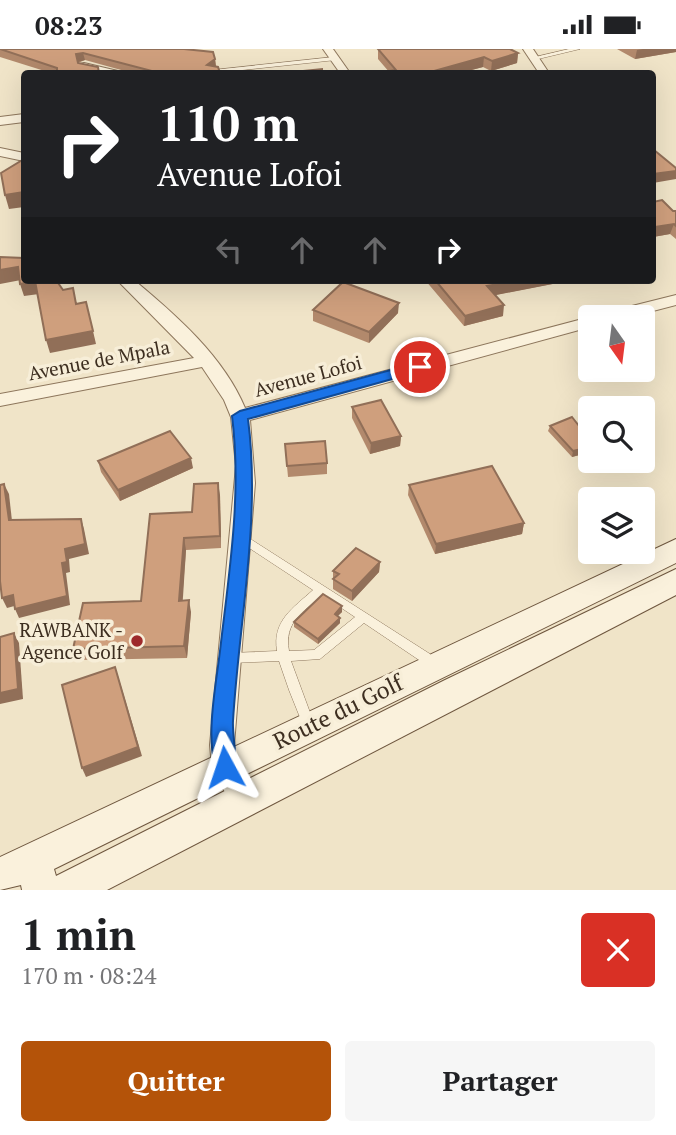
<!DOCTYPE html>
<html lang="fr">
<meta charset="utf-8">
<style>
:root{--surface:#fff;--page:#f6f6f6;--text:#202124;--muted:#757577;--accent:#b45309}
body{margin:0;font-family:"PT Serif",serif;background:var(--page);color:var(--text);height:100vh;display:flex;flex-direction:column;font-size:26px;white-space:nowrap}
*{box-sizing:border-box;margin:0}
p{font-size:23px;color:var(--muted)}
.icon{flex:none;width:38px;height:38px;fill:none;stroke:currentColor;stroke-width:2;stroke-linecap:round;stroke-linejoin:round}
.map{position:relative;height:841px;overflow:hidden}
.details{display:flex;flex-direction:column;background:var(--surface);flex:1}
.details>*{flex:none}
.top-card{position:absolute;left:21px;top:21px;width:635px;height:214px;border-radius:7px;box-shadow:0 7px 28px #0002;background:#202124;color:#fff;overflow:hidden}
.needle{width:46px;rotate:166deg}
.tools{position:absolute;left:578px;top:256px;display:grid;gap:14px}
.tools a{display:grid;place-items:center;width:77px;height:77px;border-radius:7px;background:var(--surface);box-shadow:0 7px 28px #0002;font-size:35px}
.pin{position:absolute;display:grid;place-items:center;width:60px;height:60px;color:#fff;margin:-30px;border:4px solid #fff;border-radius:50%;box-shadow:0 2px 7px #0007}
.me{position:absolute;width:77px;margin:-38px;rotate:355deg;stroke-linejoin:round;filter:drop-shadow(0 0 5px #0008)}
.turn{display:flex;align-items:center;gap:24px;height:147px;padding:0 21px;font-size:32px}
.turn .icon{width:91px;height:91px;stroke-width:2.5}
.turn b{display:block;font-size:49px;line-height:60px}
.lanes{display:flex;align-items:center;height:66px;padding:0 21px;background:#0003;justify-content:center;gap:35px;direction:ltr}
.lanes .off{opacity:.35}
.round{display:grid;place-items:center;flex:none;width:74px;height:74px;border-radius:7px;background:var(--page)}
.overview{display:flex;align-items:center;justify-content:space-between;height:119px;padding:0 21px}
h1{font-size:42px;font-weight:800;line-height:52px}
.action{display:flex;gap:14px;margin-top:auto;padding:14px 21px}
.action a{flex:1;height:80px;border-radius:7px;background:var(--accent);color:#fff;font-size:28px;font-weight:800;line-height:80px;text-align:center}
.action a+a{background:var(--page);color:var(--text)}
.status{display:flex;justify-content:space-between;align-items:center;height:49px;padding:0 35px;background:var(--surface);direction:ltr}
.status svg{height:19px;fill:currentColor}
.map>svg:first-child{display:block}
.lines{fill:none;stroke-linecap:round;stroke-linejoin:round}
.lane-casing{stroke:#8d765c;stroke-width:1}
.street-casing{stroke:#8d765c;stroke-width:2}
.secondary-casing{stroke:#6f573f;stroke-width:2}
.lane{fill:#faf1dc;fill-rule:evenodd}
.street{fill:#faf1dc;fill-rule:evenodd}
.secondary{fill:#faf1dc;fill-rule:evenodd}
.wall{fill:#b2896c}
.shaded-wall{fill:#916f58}
.building{fill:#cf9f7d;stroke:#916f58;stroke-width:2}
.route{fill:#1a73e8;stroke:#114b97;stroke-width:2}
.poi-dot{fill:#9e2a2b;stroke:#f7eed8;stroke-width:2.5}
.labels{text-anchor:middle;stroke-width:7;stroke-linejoin:round;paint-order:stroke}
.street-label{font-size:19px;fill:#3d2e20;stroke:#f7eed8}
.poi-label{font-size:19px;fill:#3d2e20;stroke:#f7eed8;text-anchor:end}
.near-street-label{font-size:23px;fill:#3d2e20;stroke:#f7eed8}
</style>
<div class="status"><b>08:23</b><svg viewBox="0 0 49 12"><path d="M0 12V9h3v3zM5 12V6h3v6zM10 12V3h3v9zM15 12V0h3v12zM26 1h20v11H26zM47 4h2v5h-2z"/></svg></div>
<div class="map">
<svg width="676" height="841" viewBox="0 0 676 841">
<rect width="100%" height="100%" fill="#f0e4c8"/>
<g class="lines">
<defs>
<g id="lane">
<polygon points="569,0 580,0 534,11 531,9"/>
<polygon points="334,8 337,10 336,11 215,24 210,23 213,21"/>
<path d="M241 484 430 605 437 617 435 621 431 622 427 621 422 613 364 574 320 610 291 612 315 677 313 681 309 683 305 681 289 641 279 612 231 614 227 613 225 609 227 605 231 604 277 602C272 572 293 559 313 541L237 491 236 488 237 485ZM322 546 355 568 314 601 289 602C284 573 302 564 322 546Z"/>
</g>
<g id="street">
<polygon points="323,0 333,0 350,24 340,24"/>
<polygon points="523,0 533,0 549,24 539,24"/>
<polygon points="84,14 118,22 120,24 102,24 80,19 80,15"/>
<polygon points="24,65 24,73 0,76 0,68"/>
<polygon points="0,99 24,104 24,112 0,107"/>
<path d="M117 231H134C176 266 224 308 245 359L590 268V278L250 371 255 434 234 696 237 716 255 750 251 759 242 763 233 759 212 718 210 696 236 417 231 368 224 351 202 318 0 357V345L194 309Z"/>
<polygon points="676,246 676,256 630,268 602,268 604,264"/>
</g>
<polygon id="secondary" points="676,490 676,514 54,820 56,827 445,631 676,520 676,546 107,841 22,841 21,836 0,841 0,808"/>
</defs>
<use href="#lane" class="lane-casing"/>
<use href="#street" class="street-casing"/>
<use href="#secondary" class="secondary-casing"/>
<use href="#lane" class="lane"/>
<use href="#street" class="street"/>
<use href="#secondary" class="secondary"/>
</g>
<g class="wall">
<polygon points="0,0 215,10 216,18 220,24 132,24 85,11 78,14 99,24 51,24 0,8"/>
<polygon points="378,0 518,4 517,14 491,22 483,18 460,24 390,24 378,10"/>
<polygon points="617,0 676,0 676,3 635,10"/>
<polygon points="653,153 673,162 676,162 676,190 670,185 653,188"/>
<polygon points="425,231 573,231 495,246 503,267 464,277"/>
<polygon points="313,261 398,264 369,294 313,272"/>
<polygon points="352,358 401,387 400,397 370,405 352,369"/>
<polygon points="550,377 590,391 590,403 572,408 548,382"/>
<polygon points="285,395 327,414 327,425 288,428"/>
<polygon points="98,412 193,419 120,452 101,423"/>
<polygon points="409,436 524,474 522,485 435,505 408,446"/>
<polygon points="220,446 221,499 186,501 182,552 191,563 187,609 77,611 73,600 141,552 192,463"/>
<polygon points="380,513 379,523 352,552 333,540 333,522"/>
<polygon points="342,557 342,563 337,567 340,569 340,574 318,595 294,578 294,573"/>
</g>
<g class="shaded-wall">
<polygon points="643,0 676,0 676,3 635,10 637,1"/>
<polygon points="83,4 85,11 78,13 76,5"/>
<polygon points="518,4 517,14 491,22 492,12"/>
<polygon points="484,8 483,18 460,24 434,24 434,22"/>
<polygon points="215,10 216,18 207,16"/>
<polygon points="676,122 676,130 653,134 653,125"/>
<polygon points="24,143 24,158 9,160 5,146"/>
<polygon points="674,175 670,185 653,188 655,178"/>
<polygon points="18,218 21,231 0,235 0,221"/>
<polygon points="521,231 573,231 486,248 487,237"/>
<polygon points="35,232 39,245 24,247 20,235"/>
<polygon points="399,254 398,264 369,294 369,283"/>
<polygon points="504,256 503,267 464,277 465,267"/>
<polygon points="93,282 96,295 50,304 46,291"/>
<polygon points="401,387 400,397 370,405 371,394"/>
<polygon points="590,398 590,403 572,408 573,402"/>
<polygon points="191,409 193,419 120,452 118,441"/>
<polygon points="218,434 220,446 221,499 220,487"/>
<polygon points="4,435 9,445 13,481 9,471"/>
<polygon points="81,470 84,480 89,505 69,510 70,523 66,524 70,556 19,569 15,560 62,514 65,500"/>
<polygon points="524,474 522,485 435,505 436,495"/>
<polygon points="184,489 186,501 182,563 179,552"/>
<polygon points="380,513 379,523 352,552 352,542"/>
<polygon points="13,546 18,556 7,559 2,549"/>
<polygon points="189,551 191,563 187,609 184,597"/>
<polygon points="342,557 342,563 335,570 335,565"/>
<polygon points="340,569 340,574 318,595 318,590"/>
<polygon points="14,584 19,594 23,650 0,655 0,644"/>
<polygon points="118,627 142,707 86,728 82,719"/>
</g>
<g class="building">
<polygon points="0,0 184,0 213,3 215,10 207,16 218,18 220,24 152,24 152,22 83,4 76,5 78,14 98,18 99,24 57,24 57,19"/>
<polygon points="378,0 510,0 518,4 492,12 484,8 434,22 436,24 392,24 390,22 396,21"/>
<polygon points="322,20 322,24 283,24"/>
<polygon points="653,101 654,101 676,119 676,122 653,125"/>
<polygon points="24,110 24,143 5,146 1,124"/>
<polygon points="662,151 673,162 676,162 676,177 674,175 655,178 653,176 653,153"/>
<polygon points="0,208 24,209 24,231 56,231 63,241 73,239 76,255 86,253 93,282 46,291 35,232 20,235 18,218 0,221"/>
<polygon points="435,231 521,231 487,237 504,256 465,267"/>
<polygon points="343,233 399,254 369,283 313,261"/>
<polygon points="381,351 401,387 371,394 352,358"/>
<polygon points="572,368 590,391 590,398 573,402 550,377"/>
<polygon points="170,382 191,409 118,441 98,412"/>
<polygon points="325,392 327,414 287,417 285,395"/>
<polygon points="492,417 524,474 436,495 409,436"/>
<polygon points="218,434 220,487 184,489 179,552 189,551 184,597 73,600 83,554 141,552 150,465 192,463 194,435"/>
<polygon points="4,435 9,471 81,470 85,495 65,500 67,513 62,514 67,547 15,560 13,546 2,549 0,532 0,436"/>
<polygon points="356,499 380,513 352,542 333,530 339,525 333,522"/>
<polygon points="323,545 342,557 335,565 340,569 318,590 294,573"/>
<polygon points="14,584 18,640 0,644 0,588"/>
<polygon points="115,618 138,698 82,719 62,636"/>
</g>
<path class="route" d="M420 313 425 315V321L248 370C261 470 239 572 233 672 232 689 239 709 232 725L225 728 218 725C204 693 216 636 220 602 229 524 242 446 232 367L240 362Z"/>
<circle class="poi-dot" cx="137" cy="592" r="7"/>
<g class="labels">
<g class="street-label">
<text transform="translate(99 311) rotate(-11)" y="7">Avenue de Mpala</text>
<text transform="translate(308 327) rotate(-15)" y="7">Avenue Lofoi</text>
</g>
<g class="poi-label">
<text x="123" y="588">RAWBANK -<tspan x="123" dy="22">Agence Golf</tspan></text>
</g>
<g class="near-street-label">
<text transform="translate(338 663) rotate(-26)" y="8">Route du Golf</text>
</g>
</g>
</svg>
<div class="tools">
<a><svg class="needle" viewBox="-14 -14 28 28"><path d="M0-13l5 13h-10z" fill="#e53935"/><path d="M0 13l5-13h-10z" fill="#757577"/></svg></a>
<a><svg class="icon" aria-label="search" viewBox="0 0 24 24"><circle cx="10" cy="10" r="6"/><path d="M15 15l6 6"/></svg></a>
<a><svg class="icon" aria-label="layers" viewBox="0 0 24 24"><path d="M12 4l9 5-9 5-9-5zM3 14l9 5 9-5"/></svg></a>
</div>
<div class="pin" style="left:420px;top:318px;background:#d93025"><svg class="icon" aria-label="arrive" viewBox="0 0 24 24"><path d="M6 21V4h12l-3 4 3 4H6"/></svg></div>
<svg class="me" style="left:225px;top:718px" viewBox="-20 -20 40 40"><path d="M0-17L14 15 0 8-14 15z" fill="#1a73e8" stroke="#fff" stroke-width="4"/></svg>
<div class="top-card">
<div class="turn"><svg class="icon" aria-label="right" viewBox="0 0 24 24"><path d="M7 20v-9h11M14 6l5 5-5 5"/></svg><div><b>110 m</b>Avenue Lofoi</div></div>
<div class="lanes"><svg class="icon off" aria-label="left" viewBox="0 0 24 24"><path d="M17 20v-9H6M10 6l-5 5 5 5"/></svg><svg class="icon off" aria-label="ahead" viewBox="0 0 24 24"><path d="M12 20V5M6 11l6-6 6 6"/></svg><svg class="icon off" aria-label="ahead" viewBox="0 0 24 24"><path d="M12 20V5M6 11l6-6 6 6"/></svg><svg class="icon" aria-label="right" viewBox="0 0 24 24"><path d="M7 20v-9h11M14 6l5 5-5 5"/></svg></div>
</div>
</div>
<section class="details">
<div class="overview"><div><h1>1 min</h1><p>170 m · 08:24</p></div><a class="round" style="background:#d93025;color:#fff"><svg class="icon" aria-label="close" viewBox="0 0 24 24"><path d="M6 6l12 12M18 6L6 18"/></svg></a></div>
<div class="action"><a>Quitter</a><a>Partager</a></div>
</section>
